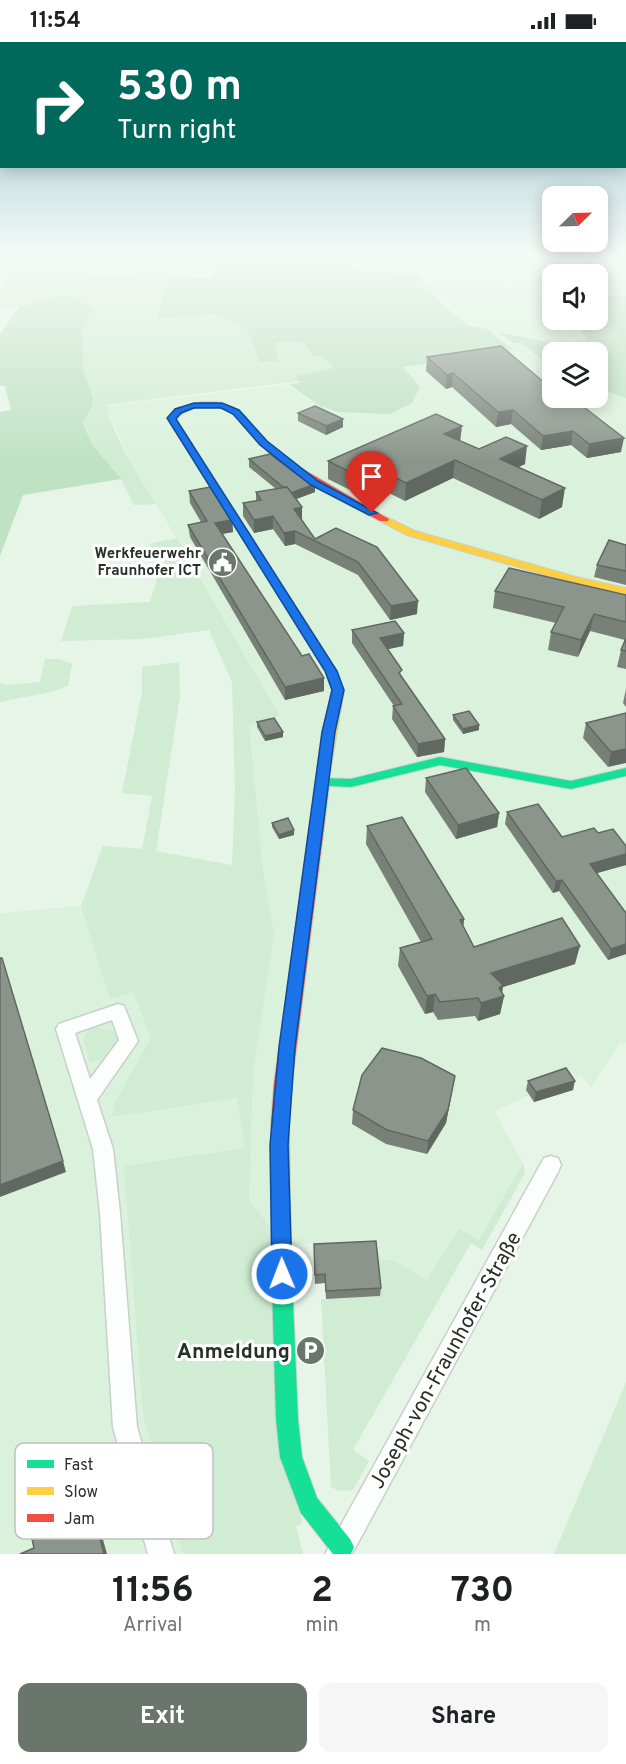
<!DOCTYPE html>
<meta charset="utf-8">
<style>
:root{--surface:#fff;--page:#f6f6f6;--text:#202124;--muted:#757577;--accent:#6a766b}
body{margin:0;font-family:Overpass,sans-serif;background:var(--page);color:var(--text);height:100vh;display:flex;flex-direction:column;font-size:22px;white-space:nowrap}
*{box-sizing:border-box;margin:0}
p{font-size:20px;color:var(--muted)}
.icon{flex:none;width:33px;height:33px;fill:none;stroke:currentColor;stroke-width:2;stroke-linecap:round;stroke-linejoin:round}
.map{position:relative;height:1512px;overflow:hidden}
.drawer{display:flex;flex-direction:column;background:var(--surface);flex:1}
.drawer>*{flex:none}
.banner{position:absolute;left:0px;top:0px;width:627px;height:126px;box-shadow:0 3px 15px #0003;background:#00695c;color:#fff;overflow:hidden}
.needle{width:39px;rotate:67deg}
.fabs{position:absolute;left:542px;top:144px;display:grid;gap:12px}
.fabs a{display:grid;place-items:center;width:66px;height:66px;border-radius:12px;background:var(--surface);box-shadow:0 3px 15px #0003;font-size:30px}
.pin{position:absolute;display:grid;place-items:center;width:51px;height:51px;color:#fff;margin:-62px -26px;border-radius:50% 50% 50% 0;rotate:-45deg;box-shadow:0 0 6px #0007}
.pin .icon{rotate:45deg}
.me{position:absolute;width:66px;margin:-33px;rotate:359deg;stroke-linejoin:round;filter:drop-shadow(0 0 4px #0008)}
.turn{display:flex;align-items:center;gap:21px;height:126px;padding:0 18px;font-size:27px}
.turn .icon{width:78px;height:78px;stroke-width:2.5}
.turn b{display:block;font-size:42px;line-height:51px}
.eta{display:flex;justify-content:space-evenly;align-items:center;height:102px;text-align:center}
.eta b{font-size:36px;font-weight:700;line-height:42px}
.button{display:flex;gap:12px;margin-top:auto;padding:12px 18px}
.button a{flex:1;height:69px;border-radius:12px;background:var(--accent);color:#fff;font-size:24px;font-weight:700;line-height:69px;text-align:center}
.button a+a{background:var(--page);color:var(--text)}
.status{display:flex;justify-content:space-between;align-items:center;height:42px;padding:0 30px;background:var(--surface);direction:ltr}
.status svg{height:16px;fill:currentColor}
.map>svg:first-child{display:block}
.built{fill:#daf2dc;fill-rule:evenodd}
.green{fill:#d0ecd2}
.forest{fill:#bee2c2}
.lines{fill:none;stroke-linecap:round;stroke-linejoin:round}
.street-casing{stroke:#c7d1c8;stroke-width:3}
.fast-casing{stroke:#c7d1c8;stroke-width:2}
.slow-casing{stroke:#c7d1c8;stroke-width:2}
.jam-casing{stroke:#c7d1c8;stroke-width:2}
.street{fill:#fbfefc;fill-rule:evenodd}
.fast{fill:#16e098;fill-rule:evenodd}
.slow{fill:#ffcf43;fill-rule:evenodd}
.jam{fill:#f24e42;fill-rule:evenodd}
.wall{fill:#788078}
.shaded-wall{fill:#616862}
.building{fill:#8b958c;stroke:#616862;stroke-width:1.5}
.route{fill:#1a73e8;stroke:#114b97;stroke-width:1.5}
.labels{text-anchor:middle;stroke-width:6;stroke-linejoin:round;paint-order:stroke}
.far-poi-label{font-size:15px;font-weight:bold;fill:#273128;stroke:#fff;text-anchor:end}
.near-poi-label{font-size:21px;font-weight:bold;fill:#273128;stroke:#fff;text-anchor:end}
.near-street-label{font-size:21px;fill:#273128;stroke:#fff}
.key{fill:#fff;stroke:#bec1be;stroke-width:1.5}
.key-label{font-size:16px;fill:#273128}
</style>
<div class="status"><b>11:54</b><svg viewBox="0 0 49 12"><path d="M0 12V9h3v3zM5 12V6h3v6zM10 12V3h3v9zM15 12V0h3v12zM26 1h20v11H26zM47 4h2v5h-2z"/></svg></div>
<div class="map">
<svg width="626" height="1512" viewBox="0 0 626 1512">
<rect width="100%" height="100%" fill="#e7f5e8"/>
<path class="built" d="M438 209H455L626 236V301L574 305 500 290 521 301 552 325V356H597V346L626 356V1001L619 1002 591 1045 580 1033 567 1039 573 1048 534 1060 529 1054 494 1069 523 1121 479 1198 459 1188 427 1238 393 1218 380 1254 326 1257 325 1241 315 1242 313 1201 281 1203 263 1358 300 1512H0V871L81 864 103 804 232 824 249 683 280 674 197 529 132 424 106 364 284 343 513 308 487 287 467 283 442 262 418 232ZM552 232H597V278H552Z"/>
<g class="green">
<path d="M53 209H90L87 232 135 235 139 209H169L168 235 157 277 217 272 249 289 260 320 275 300H303L312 314H322L335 326 297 334 300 339 106 363C116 399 136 431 156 462L134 463 121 437 91 401 83 379 92 364 93 356 84 330 82 289 92 267 70 252 19 265 0 266C0 249 5 241 8 226L52 230 44 229 54 215Z"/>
<polygon points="177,496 280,674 249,683 263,829 274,891 253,1032 249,1158 269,1184 302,1482 296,1484 303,1512 183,1512 143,1374 124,1124 245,1106 237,1056 112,1075 115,1060 151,996 133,950 110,957 81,864 103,804 142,807 152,754 122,751 142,650 142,625 179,620 180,654 156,809 232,823 235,748 232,640 209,588 144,597 61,599 72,564 150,560 157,536 172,529 149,502"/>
<polygon points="45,617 60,617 72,622 68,644 51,650 0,660 0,641 6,643 40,640"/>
<polygon points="97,985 113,989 117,997 103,1016 90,1020 83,996 88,989"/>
<polygon points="523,1121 525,1131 482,1208 471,1201 353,1408 369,1419 353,1448 339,1449 331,1445 321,1257 380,1254 376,1218 393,1218 427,1238 459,1187 479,1198"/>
<polygon points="626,1340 626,1512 554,1512"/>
</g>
<g class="forest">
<polygon points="215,209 331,209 358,229 418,232 442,262 467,283 487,287 514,308 403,325 420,345 412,361 390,372 339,370 320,364 289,342 300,341 296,334 334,326 322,314 312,314 303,300 275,300 278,319 260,320 248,289 217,272 157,277 168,235 213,236"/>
<polygon points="70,252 92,267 82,289 84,330 93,356 92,364 83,380 91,401 121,437 23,453 0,514 0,370 11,368 5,344 0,344 0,292 19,265"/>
<polygon points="626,254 626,356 597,346 597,310 552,310 552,325 521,301 513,301 498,290 562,303 587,298 575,278 597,278 597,255"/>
</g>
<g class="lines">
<defs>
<g id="street">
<path d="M118 962 124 964 138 999 97 1058 113 1107 120 1171 137 1385 174 1512H148L113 1385 100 1171 93 1107 56 987 59 982ZM112 978 119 998 90 1037 75 991Z"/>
<polygon points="551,1114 558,1116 561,1123 558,1130 352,1512 325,1512 544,1116"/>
</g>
<g id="fast">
<polygon points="440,715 571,739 626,726 626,734 571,747 440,723 351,745 329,744 325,777 318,782 311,777 318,736 351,737"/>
<polygon points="280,1074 286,1076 289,1082 291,1213 298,1377 302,1415 317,1456 350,1497 354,1505 351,1512 333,1512 301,1471 280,1415 276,1377 271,1213 271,1082 274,1076"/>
</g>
<g id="slow">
<polygon points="186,396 190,399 337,629 344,648 328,742 318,742 316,739 323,690 332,648 325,629 182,399"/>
<polygon points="384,474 415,489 576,535 626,546 626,552 570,540 407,493 380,479 380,475"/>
</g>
<g id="jam">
<path d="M202 360H216L233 365 244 373 266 399 294 422 389 477 388 479H380C344 460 306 442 273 415 258 402 242 374 224 367 208 361 188 365 176 377L190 399 183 401 168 377 179 367Z"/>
<polygon points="318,772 325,777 292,1041 289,1082 286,1088 280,1090 274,1088 271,1082 274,1041 311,777"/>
</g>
</defs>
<use href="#street" class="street-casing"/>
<use href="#fast" class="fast-casing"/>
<use href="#slow" class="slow-casing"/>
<use href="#jam" class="jam-casing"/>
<use href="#street" class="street"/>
<use href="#fast" class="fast"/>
<use href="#slow" class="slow"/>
<use href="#jam" class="jam"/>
</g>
<g class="wall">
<polygon points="427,315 621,410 587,416 571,403 541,408 511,382 496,385 452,345 446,347 426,329"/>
<polygon points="298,371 343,385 326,393 298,379"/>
<polygon points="460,399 479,407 525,422 518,425 562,465 539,477 453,436 405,459 371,442 354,450 328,437 328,419"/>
<polygon points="249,417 298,433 315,442 315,450 296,457 302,465 302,478 315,497 336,486 417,572 390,578 358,533 295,502 285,504 273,487 254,491 243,474 243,461 256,459 256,450 276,447 249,425"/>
<polygon points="189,449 232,478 233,490 222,492 324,649 285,658 190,495 188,483 201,480 190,461"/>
<polygon points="626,503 626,543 594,535 597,523"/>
<polygon points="495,549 626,553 626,627 617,625 621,608 625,598 590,589 578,615 548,608 551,590 556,581 493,566"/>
<polygon points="352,588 404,591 403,604 388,607 402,635 445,697 444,710 417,715 392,677 393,664 394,664 352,601"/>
<polygon points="626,647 626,665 623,661"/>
<polygon points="626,671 608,725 583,696 586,681"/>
<polygon points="453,673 479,688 463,692 453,678"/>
<polygon points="257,680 283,695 265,699 257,685"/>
<polygon points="426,736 499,771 497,785 456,797 425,750"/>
<polygon points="507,770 562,795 598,791 626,804 626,823 596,831 626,871 626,912 608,918 559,849 553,851 505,782"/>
<polygon points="272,781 294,788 294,793 279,797 272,785"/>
<polygon points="367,784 464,877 463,885 474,905 575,922 503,945 502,951 504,954 500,972 478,979 475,974 438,978 433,970 425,972 398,924 400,906 421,900 366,802"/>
<polygon points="455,1034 446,1081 427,1112 386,1102 352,1082 353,1068"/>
<polygon points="528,1039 573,1048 534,1060 526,1048"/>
<polygon points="314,1210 381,1246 380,1254 326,1257 325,1241 315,1242"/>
</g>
<g class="shaded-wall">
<polygon points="453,331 452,345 446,347 447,333"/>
<polygon points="513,368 511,382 496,385 498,370"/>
<polygon points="343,377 343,385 326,393 326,384"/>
<polygon points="462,384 460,401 444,392"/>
<polygon points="573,389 571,403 541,408 543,394"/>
<polygon points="624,396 621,410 587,416 589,402"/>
<polygon points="527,404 525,422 498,435 500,417"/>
<polygon points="455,418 453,436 405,459 406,441"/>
<polygon points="372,424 371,442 354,450 354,432"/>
<polygon points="315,442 315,450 291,459 291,451"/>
<polygon points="565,446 562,465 539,477 542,458"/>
<polygon points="302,465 302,478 294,467"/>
<polygon points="273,474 273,487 254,491 254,478"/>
<polygon points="232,478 233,490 216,493 215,481"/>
<polygon points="295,489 295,502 285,504 284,491"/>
<polygon points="418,559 417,572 390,578 391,564"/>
<polygon points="594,572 590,589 578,615 581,598"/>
<polygon points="404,591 403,604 379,609 380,596"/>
<polygon points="324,636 324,649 285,658 285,645"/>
<polygon points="479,683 479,688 463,692 463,687"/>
<polygon points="283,690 283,695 265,699 265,694"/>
<polygon points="445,697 444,710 417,715 418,702"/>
<polygon points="626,707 626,721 608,725 611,710"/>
<polygon points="499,771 497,785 456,797 458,783"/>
<polygon points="294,788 294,793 279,797 279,793"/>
<polygon points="626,812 626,823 587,834 590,822"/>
<polygon points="562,838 559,849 553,851 556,839"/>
<polygon points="464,877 462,895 460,878"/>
<polygon points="626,902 626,912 608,918 611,907"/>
<polygon points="580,904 575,922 503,945 501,954 504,954 500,972 478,979 481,961 491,931"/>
<polygon points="435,952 433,970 425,972 427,954"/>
<polygon points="455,1034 446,1081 427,1112 428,1099"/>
<polygon points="575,1039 573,1048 534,1060 536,1050"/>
<polygon points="63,1119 66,1130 0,1155 0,1143"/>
<polygon points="72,1404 80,1422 99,1496 91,1479"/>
<polygon points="95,1477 102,1494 107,1512 104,1512"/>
</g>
<g class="building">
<polygon points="501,304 552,347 552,356 572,356 624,396 589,402 573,389 543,394 513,368 498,370 453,331 447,333 427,315"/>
<polygon points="315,364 343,377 326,384 298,371"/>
<polygon points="436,372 462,384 444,392 479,407 506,395 527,404 500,417 565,446 542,458 455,418 406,441 372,424 354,432 328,419"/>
<polygon points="270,412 298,433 315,442 291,451 287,445 283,445 249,417"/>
<polygon points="210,445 232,478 215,481 302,614 309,612 324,636 285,645 188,483 207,479 189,449"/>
<polygon points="287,445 302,465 294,467 315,497 336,486 377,505 418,559 391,564 358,520 295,489 284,491 273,474 254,478 243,461 261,458 256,450"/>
<polygon points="609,498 626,503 626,529 597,523"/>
<polygon points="509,526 626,553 626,580 594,572 581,598 551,590 564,565 495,549"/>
<polygon points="395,579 404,591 380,596 402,628 399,631 445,697 418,702 393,664 402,662 352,588"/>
<polygon points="626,596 626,609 621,608"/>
<polygon points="469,669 479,683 463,687 453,673"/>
<polygon points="626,671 626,707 611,710 586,681"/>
<polygon points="274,676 283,690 265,694 257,680"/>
<polygon points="466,726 499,771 458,783 426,736"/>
<polygon points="538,762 562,795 594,786 598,791 613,787 626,804 626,812 590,822 626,871 626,902 611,907 562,838 556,839 507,770"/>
<polygon points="402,775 464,877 460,878 474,905 562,876 580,904 491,931 503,943 499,946 504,954 481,961 478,956 440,960 435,952 427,954 400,906 432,897 367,784"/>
<polygon points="288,776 294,788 279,793 272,781"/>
<polygon points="0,916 2,916 63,1119 0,1143"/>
<polygon points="382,1006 421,1016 455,1034 448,1068 428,1099 387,1088 353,1068 362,1033"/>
<polygon points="566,1026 575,1039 536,1050 528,1039"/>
<polygon points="376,1199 381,1246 326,1249 325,1232 315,1233 314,1202"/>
<polygon points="72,1404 91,1479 95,1477 104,1512 20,1512 34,1506 17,1428"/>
</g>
<linearGradient id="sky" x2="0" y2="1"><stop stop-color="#88b9ca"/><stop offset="0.5" stop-color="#f4faf5"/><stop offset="1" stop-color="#f4faf5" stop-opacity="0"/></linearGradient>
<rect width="626" height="420" fill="url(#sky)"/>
<polygon class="route" points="194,361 222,361 239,368 267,399 318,439 377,471 369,473 311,443 260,403 233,372 221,366 194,366 181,371 176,377 337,629 344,648 335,690 295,1005 288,1103 292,1232 289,1239 282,1242 275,1239 272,1232 270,1103 279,1005 322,690 332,648 325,629 167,376 175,367"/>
<defs>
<symbol id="civic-disc" viewBox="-11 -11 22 22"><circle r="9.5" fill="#6a766b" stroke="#fff"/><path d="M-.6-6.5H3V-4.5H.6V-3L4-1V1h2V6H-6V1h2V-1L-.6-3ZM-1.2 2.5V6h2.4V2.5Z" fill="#fff"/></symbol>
<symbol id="parking-disc" viewBox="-11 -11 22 22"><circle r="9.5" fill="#6a766b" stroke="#fff"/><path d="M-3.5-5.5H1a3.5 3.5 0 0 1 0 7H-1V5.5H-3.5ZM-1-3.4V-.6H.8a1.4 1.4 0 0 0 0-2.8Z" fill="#fff"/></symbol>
</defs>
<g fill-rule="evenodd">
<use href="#civic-disc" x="206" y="504" width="33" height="33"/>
<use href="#parking-disc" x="294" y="1292" width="33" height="33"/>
</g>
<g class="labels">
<g class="far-poi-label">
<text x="201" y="516">Werkfeuerwehr<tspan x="201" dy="17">Fraunhofer ICT</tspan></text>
</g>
<g class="near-poi-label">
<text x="290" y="1316">Anmeldung</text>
</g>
<g class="near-street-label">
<text transform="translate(445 1318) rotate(-61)" y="7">Joseph-von-Fraunhofer-Straße</text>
</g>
</g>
<rect x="15" y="1401" width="198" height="96" rx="9" class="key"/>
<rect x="27" y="1418" width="27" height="8" fill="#16e098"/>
<rect x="27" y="1445" width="27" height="8" fill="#ffcf43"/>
<rect x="27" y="1472" width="27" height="8" fill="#f24e42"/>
<g class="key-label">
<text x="64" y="1428">Fast</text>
<text x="64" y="1455">Slow</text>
<text x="64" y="1482">Jam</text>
</g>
</svg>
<div class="fabs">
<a><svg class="needle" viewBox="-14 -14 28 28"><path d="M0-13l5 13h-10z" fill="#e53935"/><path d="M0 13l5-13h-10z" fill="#757577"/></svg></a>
<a><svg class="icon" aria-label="sound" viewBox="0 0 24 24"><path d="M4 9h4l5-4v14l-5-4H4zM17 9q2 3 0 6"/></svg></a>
<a><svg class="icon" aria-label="layers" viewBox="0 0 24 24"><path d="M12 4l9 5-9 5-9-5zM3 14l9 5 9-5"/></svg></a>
</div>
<div class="pin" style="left:372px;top:471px;background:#d93025"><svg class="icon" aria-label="arrive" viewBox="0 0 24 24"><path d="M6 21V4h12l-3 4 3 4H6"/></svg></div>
<svg class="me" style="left:282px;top:1232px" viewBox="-20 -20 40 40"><circle r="17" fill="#1a73e8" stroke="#fff" stroke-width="3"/><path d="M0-11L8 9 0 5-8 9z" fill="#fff"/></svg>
<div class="banner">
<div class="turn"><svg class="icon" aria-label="right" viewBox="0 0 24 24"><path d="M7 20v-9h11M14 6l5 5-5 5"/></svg><div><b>530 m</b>Turn right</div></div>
</div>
</div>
<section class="drawer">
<div class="eta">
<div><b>11:56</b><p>Arrival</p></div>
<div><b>2</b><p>min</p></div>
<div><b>730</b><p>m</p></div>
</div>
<div class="button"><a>Exit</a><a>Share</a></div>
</section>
